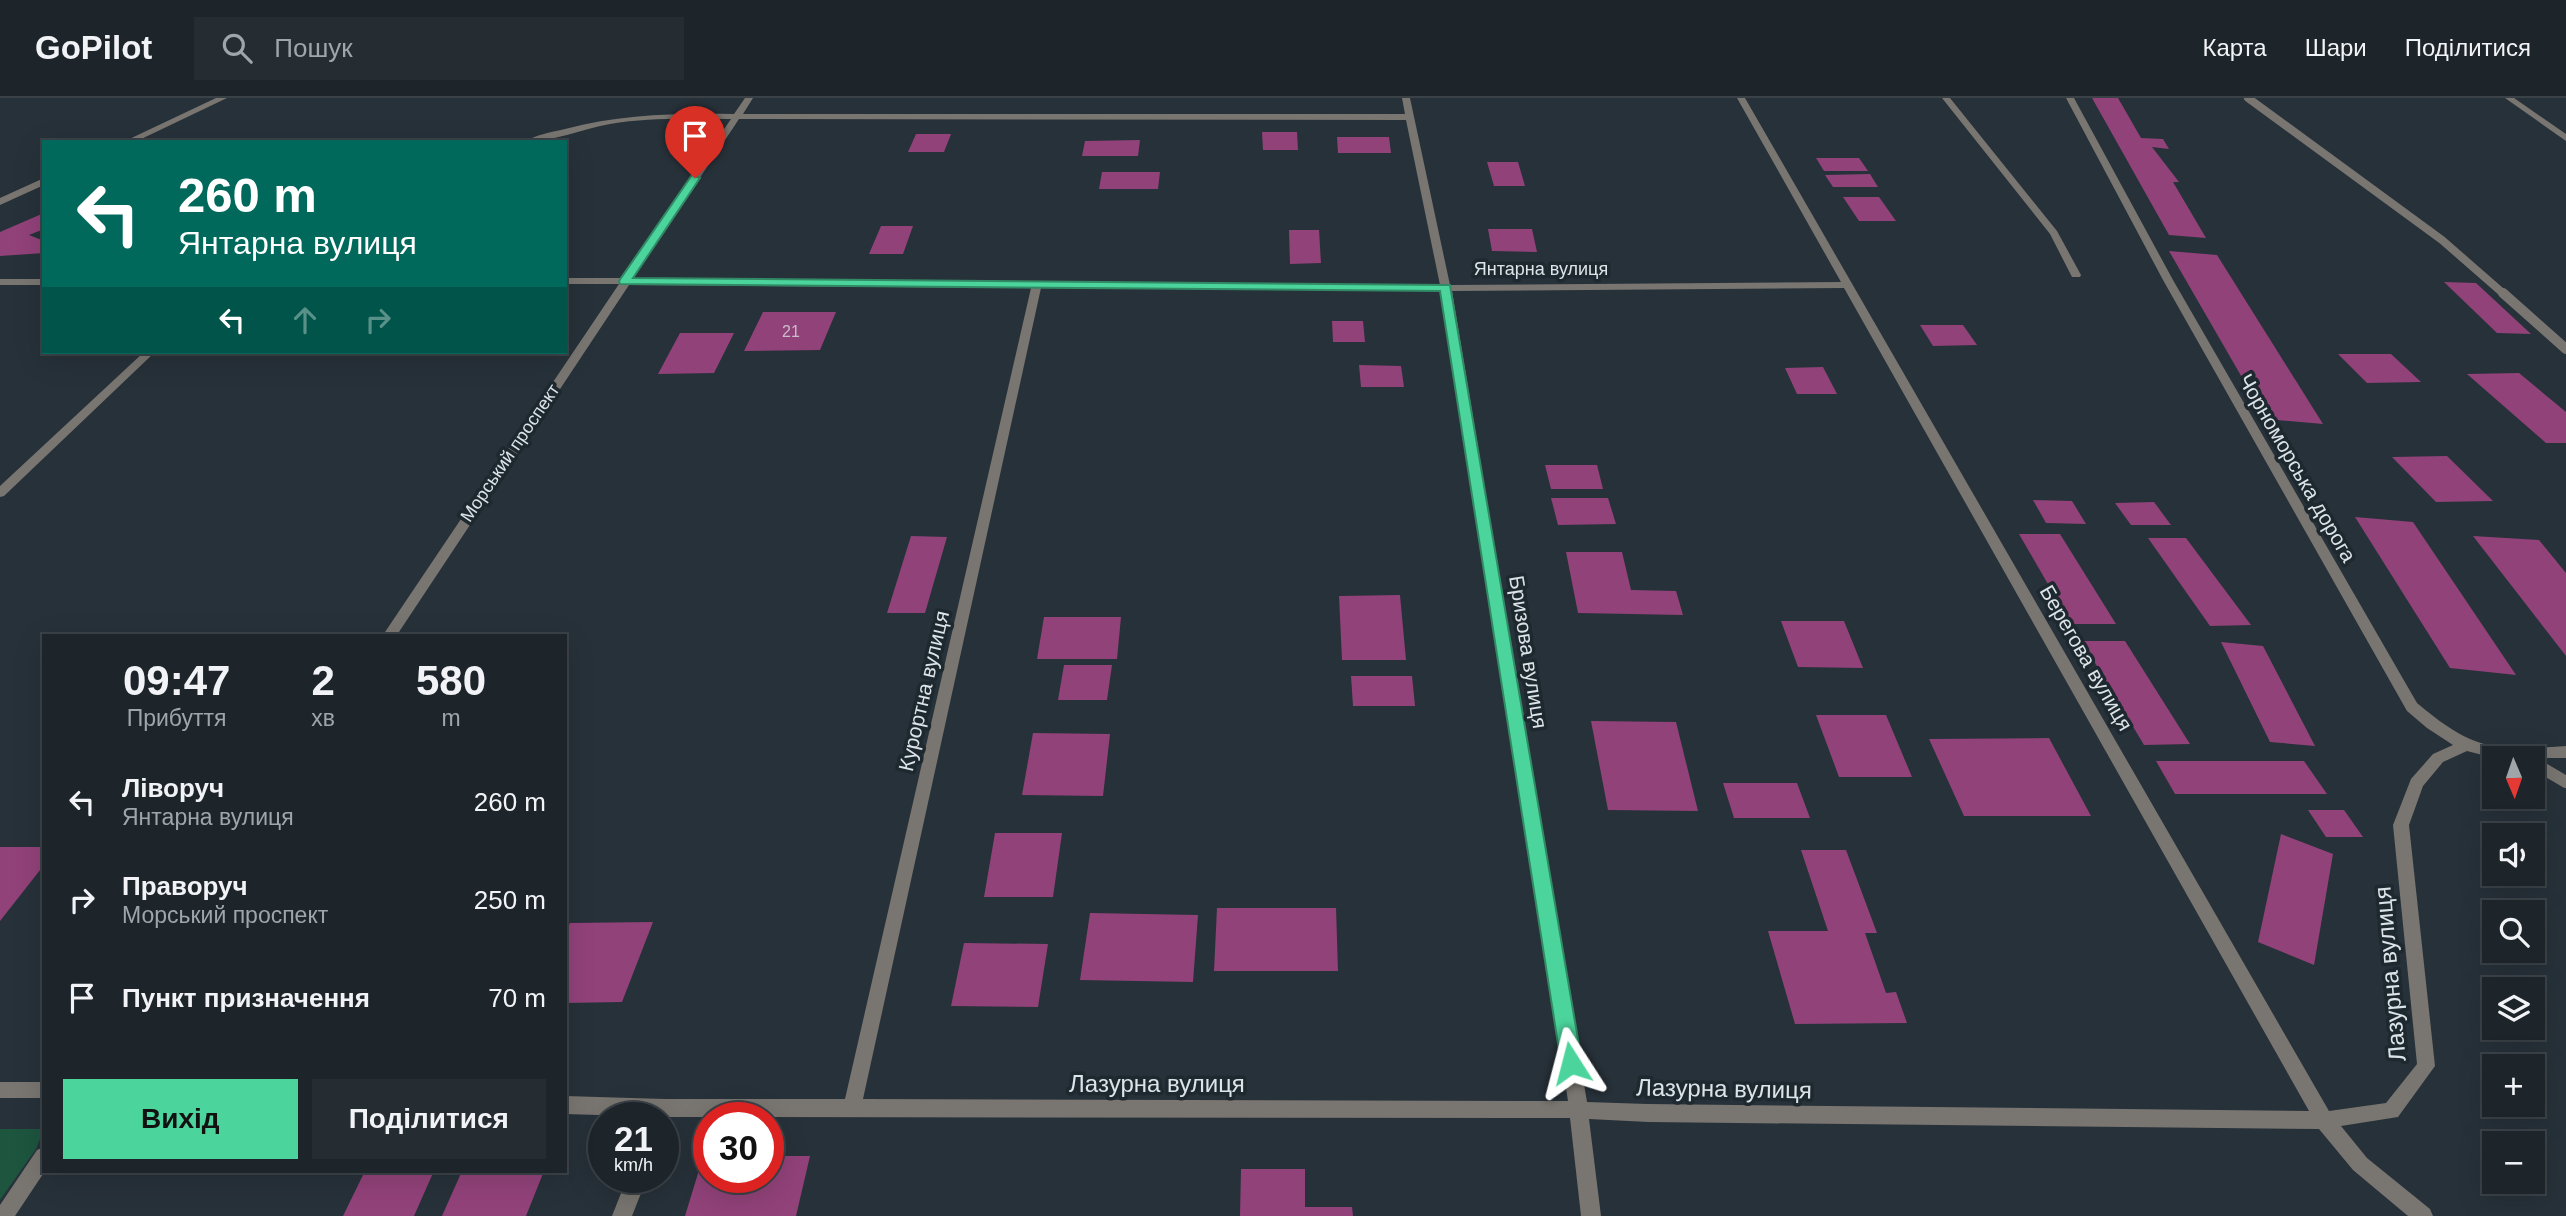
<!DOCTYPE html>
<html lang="uk">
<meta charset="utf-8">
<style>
:root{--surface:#1d252b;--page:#252d33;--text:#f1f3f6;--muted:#a0a5a9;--line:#3b4247;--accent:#4bd49b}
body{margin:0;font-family:Arial,sans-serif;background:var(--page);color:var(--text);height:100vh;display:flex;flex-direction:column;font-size:26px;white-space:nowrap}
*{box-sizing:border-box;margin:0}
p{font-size:23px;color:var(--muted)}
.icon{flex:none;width:38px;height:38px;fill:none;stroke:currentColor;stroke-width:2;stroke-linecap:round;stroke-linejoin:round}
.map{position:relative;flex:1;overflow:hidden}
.side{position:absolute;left:42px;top:536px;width:525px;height:539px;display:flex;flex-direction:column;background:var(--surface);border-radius:0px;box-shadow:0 7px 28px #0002,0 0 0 2px var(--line)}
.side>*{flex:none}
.banner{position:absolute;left:42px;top:42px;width:525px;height:214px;border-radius:0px;box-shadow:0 7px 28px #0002,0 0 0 2px var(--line);background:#00695c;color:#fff;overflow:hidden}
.needle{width:46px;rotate:178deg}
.controls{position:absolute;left:2482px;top:648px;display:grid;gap:14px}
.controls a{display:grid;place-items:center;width:63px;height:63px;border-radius:0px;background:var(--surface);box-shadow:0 7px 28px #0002,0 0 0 2px var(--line);font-size:35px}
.speed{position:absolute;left:588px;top:1004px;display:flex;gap:14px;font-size:35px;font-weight:700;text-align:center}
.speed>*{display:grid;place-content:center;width:91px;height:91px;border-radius:50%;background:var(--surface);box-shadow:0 7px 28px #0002,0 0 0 2px var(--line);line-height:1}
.speed small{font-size:18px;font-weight:400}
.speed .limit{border:10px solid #d22;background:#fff;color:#111}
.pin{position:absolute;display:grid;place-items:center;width:60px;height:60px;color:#fff;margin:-72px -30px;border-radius:50% 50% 50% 0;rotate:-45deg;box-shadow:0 0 7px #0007}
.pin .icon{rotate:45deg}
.me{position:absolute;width:77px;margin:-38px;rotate:351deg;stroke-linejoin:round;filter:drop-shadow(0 0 5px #0008)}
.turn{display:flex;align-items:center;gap:24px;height:147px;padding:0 21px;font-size:32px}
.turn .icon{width:91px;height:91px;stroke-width:2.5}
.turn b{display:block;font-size:49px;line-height:60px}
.lanes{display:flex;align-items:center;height:66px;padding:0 21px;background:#0003;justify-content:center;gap:35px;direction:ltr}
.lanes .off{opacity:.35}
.eta{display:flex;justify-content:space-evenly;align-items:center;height:119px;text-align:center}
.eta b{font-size:42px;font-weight:700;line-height:49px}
.cta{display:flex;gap:14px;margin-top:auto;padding:14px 21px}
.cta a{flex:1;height:80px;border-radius:0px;background:var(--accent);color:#111;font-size:28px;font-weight:700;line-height:80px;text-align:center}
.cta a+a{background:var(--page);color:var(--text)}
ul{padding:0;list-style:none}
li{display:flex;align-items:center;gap:21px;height:98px;padding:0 21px}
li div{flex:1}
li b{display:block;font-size:26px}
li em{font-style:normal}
header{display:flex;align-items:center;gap:42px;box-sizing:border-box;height:98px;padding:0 35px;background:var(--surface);border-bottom:2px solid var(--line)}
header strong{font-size:33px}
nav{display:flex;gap:38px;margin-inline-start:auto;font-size:24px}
.search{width:490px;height:63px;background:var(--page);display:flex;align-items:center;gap:18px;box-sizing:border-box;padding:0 24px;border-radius:0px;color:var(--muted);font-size:26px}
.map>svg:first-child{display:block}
.green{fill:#1d553f}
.building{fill:#914279}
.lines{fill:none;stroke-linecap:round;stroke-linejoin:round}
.service-far2{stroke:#797570;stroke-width:8}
.service-far1{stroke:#797570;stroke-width:10}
.service{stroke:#797570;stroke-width:12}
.minor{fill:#797570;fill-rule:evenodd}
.route{fill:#4bd49b;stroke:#318a65;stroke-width:2}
.labels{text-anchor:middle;stroke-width:7;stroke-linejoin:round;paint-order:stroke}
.far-number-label{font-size:16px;fill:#cabccd}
.far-street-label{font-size:18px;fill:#dde4e9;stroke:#1d282f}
.street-label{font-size:21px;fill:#dde4e9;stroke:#1d282f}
.near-street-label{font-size:24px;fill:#dde4e9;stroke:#1d282f}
</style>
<header>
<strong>GoPilot</strong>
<div class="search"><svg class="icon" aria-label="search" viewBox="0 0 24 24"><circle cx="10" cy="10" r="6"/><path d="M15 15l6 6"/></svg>Пошук</div>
<nav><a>Карта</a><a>Шари</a><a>Поділитися</a></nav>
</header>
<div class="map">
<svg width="2566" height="1118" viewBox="0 0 2566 1118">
<rect width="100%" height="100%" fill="#273139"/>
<polygon class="green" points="0,1031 44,1031 36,1051 0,1102"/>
<g class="building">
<polygon points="2092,0 2118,0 2141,40 2163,41 2169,51 2152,49 2179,84 2173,84 2206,140 2169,137"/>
<polygon points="1262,34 1297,34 1298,52 1263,52"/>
<polygon points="916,36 951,36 944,54 908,54"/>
<polygon points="1337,39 1389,39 1391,55 1338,55"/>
<polygon points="1140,42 1138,58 1082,58 1085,43"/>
<polygon points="1816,60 1859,60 1868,73 1824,73"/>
<polygon points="1487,64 1518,64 1525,88 1494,88"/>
<polygon points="1102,74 1160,74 1158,91 1099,91"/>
<polygon points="1870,76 1878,89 1833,89 1825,77"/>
<polygon points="1843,99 1879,99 1896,123 1859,123"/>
<polygon points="44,115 44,131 29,137 44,143 44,155 0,158 0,134"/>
<polygon points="881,128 913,128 903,156 869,156"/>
<polygon points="1488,131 1532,131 1537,154 1492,153"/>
<polygon points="1289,132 1319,132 1321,165 1290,166"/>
<polygon points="2169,153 2217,157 2323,326 2266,321"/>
<polygon points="2444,184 2476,185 2531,236 2497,235"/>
<polygon points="763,214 836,214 820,252 744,253"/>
<polygon points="1332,223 1363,223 1365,244 1333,244"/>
<polygon points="1920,227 1963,227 1977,247 1933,248"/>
<polygon points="680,235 734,235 714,275 658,276"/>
<polygon points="2338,256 2391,256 2421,284 2367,285"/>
<polygon points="1359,267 1401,268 1404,289 1361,289"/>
<polygon points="1823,269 1837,296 1797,296 1785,270"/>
<polygon points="2519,275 2566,314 2566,345 2546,345 2467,276"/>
<polygon points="2447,358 2493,403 2436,404 2392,359"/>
<polygon points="1545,367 1597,367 1603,391 1551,391"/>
<polygon points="1551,400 1608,400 1616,426 1558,427"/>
<polygon points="2033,402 2072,403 2086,426 2046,425"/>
<polygon points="2154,404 2171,427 2131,427 2115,405"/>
<polygon points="2355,419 2413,424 2516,577 2450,570"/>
<polygon points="2019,436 2060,436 2116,526 2071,526"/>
<polygon points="911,438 947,439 925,515 887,515"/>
<polygon points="2473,438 2539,442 2566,475 2566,558"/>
<polygon points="2148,440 2186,440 2251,527 2210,528"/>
<polygon points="1566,454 1622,454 1631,492 1676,493 1683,517 1578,515"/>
<polygon points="1400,497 1406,562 1342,562 1339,498"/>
<polygon points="1044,519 1121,519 1117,561 1037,561"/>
<polygon points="1781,523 1844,523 1863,570 1798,569"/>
<polygon points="2082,543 2125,543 2190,646 2144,647"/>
<polygon points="2221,544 2263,548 2315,648 2270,644"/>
<polygon points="1064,567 1112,567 1107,602 1058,602"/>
<polygon points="1351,578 1412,578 1415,608 1353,608"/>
<polygon points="1816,617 1886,617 1912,679 1839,679"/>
<polygon points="1591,623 1676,624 1698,713 1608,712"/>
<polygon points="1033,635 1110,636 1103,698 1022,697"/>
<polygon points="2049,640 2091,718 1964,718 1929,641"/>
<polygon points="2156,663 2304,663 2327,696 2175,696"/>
<polygon points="1723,685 1797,685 1810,720 1734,720"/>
<polygon points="2308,712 2344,712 2363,739 2326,739"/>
<polygon points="995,735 1062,735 1053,799 984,799"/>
<polygon points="2281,736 2333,756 2314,867 2258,844"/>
<polygon points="0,749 44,749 44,767 0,823"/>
<polygon points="1801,752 1846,752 1877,835 1865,835 1886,895 1896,894 1907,925 1795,926 1768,833 1828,833"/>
<polygon points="1217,810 1336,810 1338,873 1214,873"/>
<polygon points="1090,815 1198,817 1193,884 1080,882"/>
<polygon points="653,824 622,904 565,905 565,836 570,825"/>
<polygon points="964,845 1048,846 1038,909 951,908"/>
<polygon points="768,1058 810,1058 796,1118 685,1118 703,1059 709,1059 709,1080 768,1080"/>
<polygon points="1241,1071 1305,1071 1305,1109 1352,1109 1353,1118 1240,1118"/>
<polygon points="462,1073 544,1073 526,1118 442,1118"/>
<polygon points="364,1075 433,1075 414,1118 343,1118"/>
</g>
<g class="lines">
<polyline class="service-far2" points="2248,0 2442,142 2505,197"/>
<polyline class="service-far1" points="2503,195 2566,251"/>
<polyline class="service" points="2532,664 2566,684"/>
<g class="minor">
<polygon points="216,0 227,0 135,44 123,44"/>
<path d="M745 0H753L743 16H1405L1402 0H1410L1450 187 1841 184 1737 0H1745L2329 1013 2386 1005 2417 966 2393 727 2411 681 2433 656 2453 647 2427 630 2407 613 2163 182 2066 0H2074L2173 182 2417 605C2474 653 2494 653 2566 648V660H2494L2467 653 2443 664 2423 688 2409 727 2435 968 2398 1019 2341 1028 2367 1060 2430 1111 2433 1118H2408L2353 1072 2319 1031 1648 1024 1589 1021 1601 1118H1581L1570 1020 665 1019 565 1016V998L665 1001H845L1031 190 629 187 397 537H383L619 186H565V180H623L731 21C690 21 650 19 610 26 581 31 553 44 524 44 535 37 552 34 565 31 622 16 676 15 734 16ZM739 21 1406 22 1440 187 633 180ZM1041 190 1441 193 1568 1003 863 1001ZM1844 190 2309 1013 1648 1006 1587 1004 1452 193Z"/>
<polygon points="1942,0 1950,0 2057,133 2081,177 2080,179 2072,179 2050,136"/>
<polygon points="2505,0 2514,0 2566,36 2566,43"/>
<polygon points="44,80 44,87 0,107 0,100"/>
<rect x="0" y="181" width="44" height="6"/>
<polygon points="144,254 155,254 4,398 0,399 0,388"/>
<rect x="0" y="984" width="44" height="16"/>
<polygon points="44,1049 45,1073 15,1118 0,1118 0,1107 37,1052"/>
<polygon points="627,1080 647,1080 632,1118 612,1118"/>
</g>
</g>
<polygon class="route" points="692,77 700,80 633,180 1450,187 1582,965 1579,972 1571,975 1564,972 1561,965 1440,193 620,186 619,183"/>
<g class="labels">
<g class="far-number-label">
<text x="791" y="239">21</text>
</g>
<g class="far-street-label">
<text x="1541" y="177">Янтарна вулиця</text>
<text transform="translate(510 355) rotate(-56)" y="6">Морський проспект</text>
</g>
<g class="street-label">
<text transform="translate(2297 370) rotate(60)" y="7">Чорноморська дорога</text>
<text transform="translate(1528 554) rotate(81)" y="7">Бризова вулиця</text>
<text transform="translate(2086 560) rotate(60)" y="7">Берегова вулиця</text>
<text transform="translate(924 593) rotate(-77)" y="7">Курортна вулиця</text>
</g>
<g class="near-street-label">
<text transform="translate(2390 876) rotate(-95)" y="8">Лазурна вулиця</text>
<text x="1157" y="994">Лазурна вулиця</text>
<text transform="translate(1724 991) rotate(1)" y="8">Лазурна вулиця</text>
</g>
</g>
</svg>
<div class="controls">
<a><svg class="needle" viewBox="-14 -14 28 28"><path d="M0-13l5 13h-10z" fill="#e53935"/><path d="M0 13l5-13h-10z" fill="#a0a5a9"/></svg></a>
<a><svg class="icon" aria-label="sound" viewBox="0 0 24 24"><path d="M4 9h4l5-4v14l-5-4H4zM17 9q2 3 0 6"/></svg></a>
<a><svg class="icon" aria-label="search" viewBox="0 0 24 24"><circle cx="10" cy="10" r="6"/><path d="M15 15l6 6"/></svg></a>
<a><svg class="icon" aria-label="layers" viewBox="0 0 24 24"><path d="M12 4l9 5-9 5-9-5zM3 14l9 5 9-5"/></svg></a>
<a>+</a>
<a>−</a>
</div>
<div class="speed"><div>21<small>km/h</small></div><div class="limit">30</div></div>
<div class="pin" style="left:695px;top:80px;background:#d93025"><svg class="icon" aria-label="arrive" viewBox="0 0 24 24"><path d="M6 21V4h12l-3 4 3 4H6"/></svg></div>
<svg class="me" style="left:1571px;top:965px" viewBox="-20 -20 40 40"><path d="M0-17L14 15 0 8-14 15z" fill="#4bd49b" stroke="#fff" stroke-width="4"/></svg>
<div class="banner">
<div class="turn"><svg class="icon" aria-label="left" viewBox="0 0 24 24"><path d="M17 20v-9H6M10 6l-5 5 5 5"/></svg><div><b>260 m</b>Янтарна вулиця</div></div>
<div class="lanes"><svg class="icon" aria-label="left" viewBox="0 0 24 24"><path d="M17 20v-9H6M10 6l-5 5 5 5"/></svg><svg class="icon off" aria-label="ahead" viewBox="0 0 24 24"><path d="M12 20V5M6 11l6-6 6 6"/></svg><svg class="icon off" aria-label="right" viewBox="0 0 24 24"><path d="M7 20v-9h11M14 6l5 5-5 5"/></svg></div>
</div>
<section class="side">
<div class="eta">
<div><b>09:47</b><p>Прибуття</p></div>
<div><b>2</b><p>хв</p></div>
<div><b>580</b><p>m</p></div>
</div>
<ul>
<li><svg class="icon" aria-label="left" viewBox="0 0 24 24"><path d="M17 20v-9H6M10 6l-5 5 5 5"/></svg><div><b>Ліворуч</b><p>Янтарна вулиця</p></div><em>260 m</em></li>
<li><svg class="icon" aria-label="right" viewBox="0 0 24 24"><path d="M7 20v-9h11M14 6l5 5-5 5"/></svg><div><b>Праворуч</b><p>Морський проспект</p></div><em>250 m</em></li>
<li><svg class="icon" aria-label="arrive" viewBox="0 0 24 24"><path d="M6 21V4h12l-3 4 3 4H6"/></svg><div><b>Пункт призначення</b></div><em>70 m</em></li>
</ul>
<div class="cta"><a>Вихід</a><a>Поділитися</a></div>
</section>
</div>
